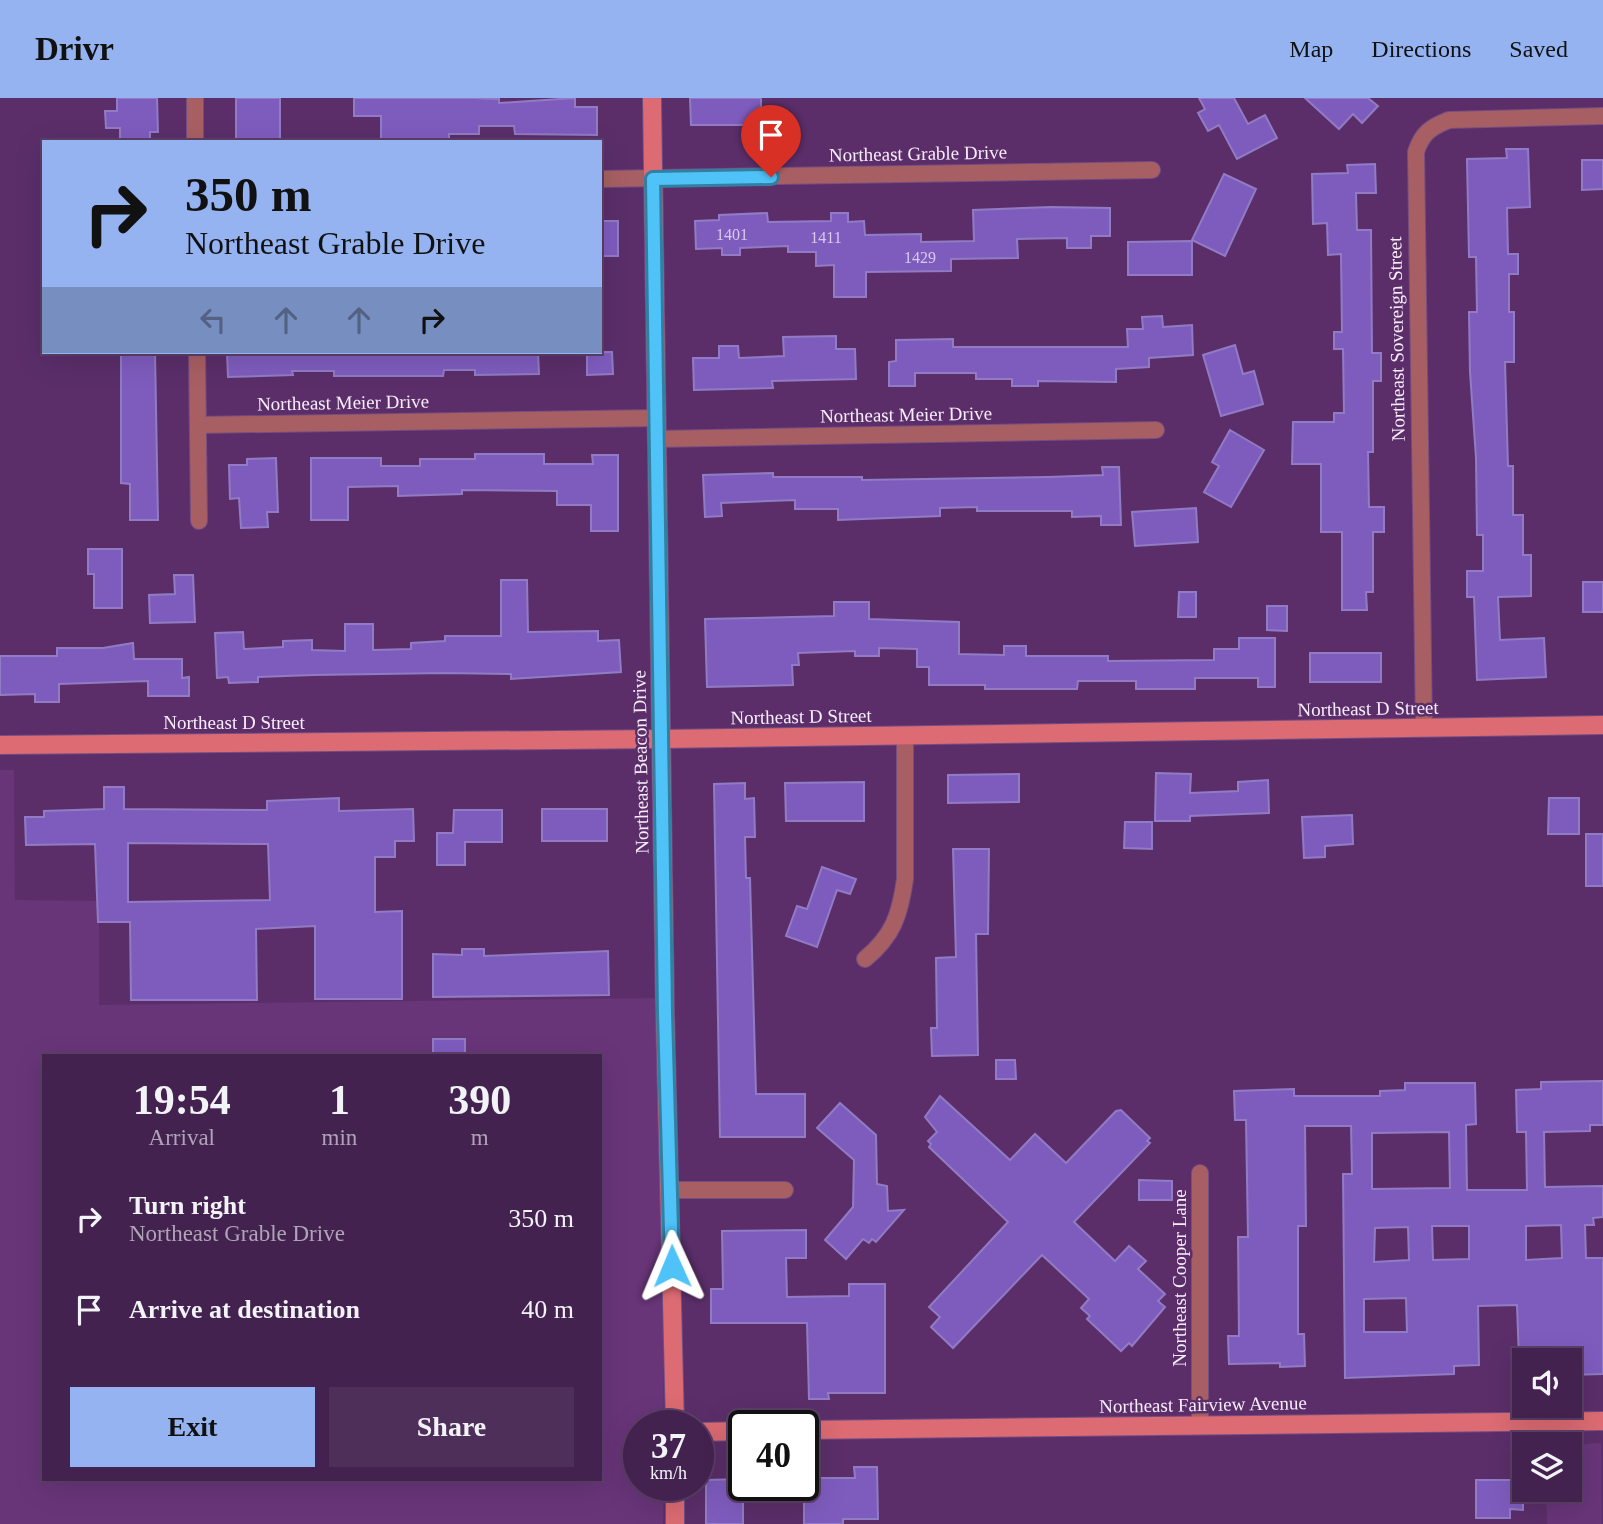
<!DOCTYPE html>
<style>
:root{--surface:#442250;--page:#4e2f5a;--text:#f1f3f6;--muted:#afa4b7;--line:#5c3f67;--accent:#95b2f1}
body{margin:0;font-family:Georgia,serif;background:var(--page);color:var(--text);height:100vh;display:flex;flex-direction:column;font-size:26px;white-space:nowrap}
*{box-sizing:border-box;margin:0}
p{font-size:23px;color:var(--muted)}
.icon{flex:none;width:38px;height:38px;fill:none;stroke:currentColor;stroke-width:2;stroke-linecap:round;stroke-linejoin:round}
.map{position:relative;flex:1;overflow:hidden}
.details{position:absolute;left:42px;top:956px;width:560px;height:427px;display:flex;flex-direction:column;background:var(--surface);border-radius:0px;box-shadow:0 7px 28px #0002,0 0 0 2px var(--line)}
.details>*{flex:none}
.guide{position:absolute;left:42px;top:42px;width:560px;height:214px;border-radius:0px;box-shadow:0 7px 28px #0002,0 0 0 2px var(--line);background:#95b2f1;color:#111;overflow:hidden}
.fabs{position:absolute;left:1512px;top:1250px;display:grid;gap:14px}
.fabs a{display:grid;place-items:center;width:70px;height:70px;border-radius:0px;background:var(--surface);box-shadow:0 7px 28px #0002,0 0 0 2px var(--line);font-size:35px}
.speed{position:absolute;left:623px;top:1312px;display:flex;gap:14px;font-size:35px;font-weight:700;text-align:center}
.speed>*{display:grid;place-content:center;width:91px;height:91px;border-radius:50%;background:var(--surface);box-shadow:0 7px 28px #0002,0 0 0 2px var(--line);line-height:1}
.speed small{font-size:18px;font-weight:400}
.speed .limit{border:4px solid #111;border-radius:10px;background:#fff;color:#111}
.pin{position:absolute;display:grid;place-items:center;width:60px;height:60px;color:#fff;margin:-72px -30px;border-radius:50% 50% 50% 0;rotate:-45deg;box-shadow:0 0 7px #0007}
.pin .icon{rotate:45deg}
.me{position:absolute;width:77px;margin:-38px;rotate:359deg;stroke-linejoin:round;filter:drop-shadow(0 0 5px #0008)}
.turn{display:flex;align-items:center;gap:24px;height:147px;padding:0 28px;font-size:32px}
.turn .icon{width:91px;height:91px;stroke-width:2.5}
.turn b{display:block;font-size:49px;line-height:60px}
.lanes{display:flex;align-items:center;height:66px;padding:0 28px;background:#0003;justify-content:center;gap:35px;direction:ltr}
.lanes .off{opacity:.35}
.eta{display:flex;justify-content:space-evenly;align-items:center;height:119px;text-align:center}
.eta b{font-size:42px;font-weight:800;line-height:49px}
.action{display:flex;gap:14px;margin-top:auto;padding:14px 28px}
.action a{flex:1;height:80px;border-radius:0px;background:var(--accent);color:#111;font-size:28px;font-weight:800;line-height:80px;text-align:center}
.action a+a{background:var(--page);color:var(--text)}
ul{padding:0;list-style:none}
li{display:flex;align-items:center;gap:21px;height:91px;padding:0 28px}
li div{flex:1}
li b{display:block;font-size:26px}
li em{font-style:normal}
header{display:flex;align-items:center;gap:42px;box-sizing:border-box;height:98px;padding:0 35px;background:var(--accent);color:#111}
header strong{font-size:33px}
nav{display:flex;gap:38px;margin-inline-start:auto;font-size:24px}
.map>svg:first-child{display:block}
.built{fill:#683579;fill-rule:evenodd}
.building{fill:#7e5cbe;stroke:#917bc4;stroke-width:2;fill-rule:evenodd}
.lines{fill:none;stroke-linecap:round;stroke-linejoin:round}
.street-casing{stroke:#744d81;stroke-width:18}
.secondary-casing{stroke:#744d81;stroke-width:20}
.street{stroke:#a85f63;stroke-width:16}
.secondary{stroke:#dc6b73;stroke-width:18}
.route-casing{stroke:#337fa1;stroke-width:18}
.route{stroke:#4fc3f7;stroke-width:12}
.labels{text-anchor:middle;stroke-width:5;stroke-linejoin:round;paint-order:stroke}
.number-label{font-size:16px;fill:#dac9ec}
.street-label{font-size:19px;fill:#f8edfb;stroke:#5b2e6a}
</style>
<header>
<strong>Drivr</strong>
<nav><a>Map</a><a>Directions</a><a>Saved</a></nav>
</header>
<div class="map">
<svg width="1603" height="1426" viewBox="0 0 1603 1426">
<rect width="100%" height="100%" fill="#5b2e6a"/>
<g class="built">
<path d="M0 672H14L15 802 99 803V907L659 900 664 1328H639V1388H664L663 1426H0ZM44 957H600V1381H44Z"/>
<polygon points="1601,1345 1602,1426 1547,1426 1546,1391 1570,1391 1570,1347"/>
</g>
<g class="building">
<polygon points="117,0 157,0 158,34 150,34 150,44 120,44 120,30 106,30 105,13 117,13"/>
<rect x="236" y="0" width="44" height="44"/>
<polygon points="354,0 473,0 499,1 499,5 575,0 575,9 597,9 597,37 515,36 514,28 479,28 479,36 449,36 449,44 381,44 381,18 354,18"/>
<polygon points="690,0 761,0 761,27 691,27"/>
<polygon points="1199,0 1234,0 1248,26 1265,17 1277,40 1237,61 1219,27 1208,33 1198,15 1205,11"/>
<polygon points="1305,0 1368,0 1378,8 1362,25 1353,16 1339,31"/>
<polygon points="1506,51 1528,51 1530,109 1507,110 1508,156 1518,156 1518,176 1509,176 1509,214 1514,214 1514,264 1505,264 1508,368 1513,368 1513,417 1523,417 1523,457 1531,457 1531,498 1498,499 1500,542 1544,540 1546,579 1477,582 1474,499 1467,499 1467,473 1483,473 1483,437 1477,437 1476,360 1470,274 1469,214 1477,214 1476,159 1469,159 1467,61 1507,60"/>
<polygon points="1582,62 1603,62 1603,91 1582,92"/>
<polygon points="1375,66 1376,95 1356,95 1357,132 1371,132 1372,255 1381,255 1381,283 1373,283 1373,354 1368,354 1369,409 1384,409 1384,434 1373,434 1373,494 1366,494 1367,512 1342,512 1342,434 1321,434 1321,366 1292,366 1293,324 1334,324 1334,315 1344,315 1343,251 1334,251 1334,234 1342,234 1341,156 1328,157 1327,125 1313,126 1312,76 1348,75 1347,67"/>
<polygon points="1224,76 1256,91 1225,158 1192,142"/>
<polygon points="1051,109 1110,110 1110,138 1091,138 1091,150 1067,150 1067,140 1017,141 1018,160 951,161 951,173 866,174 866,199 834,199 834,167 816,168 816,154 788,154 788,148 740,150 740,157 722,157 722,150 696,151 695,123 719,122 719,117 767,115 768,124 831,123 831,115 848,115 848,124 864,123 865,137 921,136 921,144 974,143 973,112"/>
<rect x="600" y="123" width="18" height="35"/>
<polygon points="1192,143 1192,177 1128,177 1128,144"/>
<polygon points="1162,218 1163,229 1192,227 1193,257 1149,260 1149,269 1116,271 1116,284 1038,283 1038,288 1012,288 1012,281 976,281 976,275 915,275 915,288 889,288 889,264 896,263 896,242 953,241 953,249 1128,249 1127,231 1143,231 1142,219"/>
<polygon points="836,238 836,251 855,251 856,281 772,283 773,290 694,292 693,260 719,260 719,248 738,248 739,260 784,258 783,239"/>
<polygon points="1235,247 1243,276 1254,273 1263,306 1221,318 1203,257"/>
<polygon points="121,254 155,254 158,422 130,422 130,386 121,385"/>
<polygon points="227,254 538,254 539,276 475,277 475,272 444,272 443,278 334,278 334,273 292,273 293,277 228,279"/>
<polygon points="587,254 612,254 613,276 587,277"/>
<polygon points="1230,332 1264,352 1231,409 1204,394 1219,368 1212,364"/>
<polygon points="475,356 544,356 544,366 593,366 592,357 618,357 618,433 591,433 591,407 557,407 557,393 462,392 462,396 398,398 398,388 348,389 348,422 311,422 311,360 381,360 381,368 420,368 420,361 475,361"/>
<polygon points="276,360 278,414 267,414 268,429 241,430 239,400 230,401 229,367 247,367 247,361"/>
<polygon points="1102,369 1119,369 1121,427 1101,427 1101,418 1072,419 1072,413 977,413 977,409 940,410 940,418 838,422 838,411 795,411 795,402 721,405 722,418 705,419 703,377 773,375 773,379 862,379 862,382 1048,379 1103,377"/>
<polygon points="1196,410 1198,444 1135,448 1132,414"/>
<polygon points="88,451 122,451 122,510 94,510 94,476 88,476"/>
<polygon points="174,477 193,477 195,524 150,525 149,497 175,496"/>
<polygon points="501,482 527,482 528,534 598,533 598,543 619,542 621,574 511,581 511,576 445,575 313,577 258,579 258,584 229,585 228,579 217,580 215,535 243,534 244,551 283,549 283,543 312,542 312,552 345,553 345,526 373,526 373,552 411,551 411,545 445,543 445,538 501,538"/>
<rect x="1583" y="484" width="20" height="30"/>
<polygon points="1179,494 1196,494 1196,519 1178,519"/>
<polygon points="834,504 869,504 869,521 959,524 959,556 1004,557 1004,548 1026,548 1026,558 1108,558 1108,563 1214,562 1214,551 1239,551 1239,540 1275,540 1275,589 1258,589 1258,580 1195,580 1195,591 1136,591 1136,583 1078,583 1077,591 985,591 985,587 929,587 929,569 917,569 917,551 879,550 879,558 855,558 855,553 798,555 799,567 792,567 793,587 707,589 705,521 834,518"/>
<polygon points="1267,508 1287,508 1287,533 1267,532"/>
<polygon points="133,545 134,561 182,561 182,580 189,579 189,598 148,598 148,583 59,586 59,604 35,604 35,596 0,597 0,558 57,558 57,550 103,550"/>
<rect x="1310" y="555" width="71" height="29"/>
<polygon points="1156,675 1191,676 1190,695 1238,693 1238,684 1268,682 1269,715 1190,718 1190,723 1155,723"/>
<polygon points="1019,676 1019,704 948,705 948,677"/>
<polygon points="864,684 864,723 786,723 785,685"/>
<polygon points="745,685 745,701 754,700 755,739 745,739 746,780 750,780 756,996 805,996 805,1039 720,1039 714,686"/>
<path d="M104 689H124V711L267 712V703L339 700V713L413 711 414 743H395V759H375V814L402 813V901H315V828L256 831 257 902H131L130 824H98L95 746 26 747 25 719H44V713L104 711ZM128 745 268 746 270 802 128 804Z"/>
<polygon points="1549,700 1579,700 1579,736 1548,736"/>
<rect x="542" y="711" width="65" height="32"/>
<polygon points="454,712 502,712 502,744 465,744 465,767 437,767 437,735 453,735"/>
<polygon points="1352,717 1353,746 1325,748 1325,759 1304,760 1302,719"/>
<polygon points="1125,724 1152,724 1152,751 1124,750"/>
<rect x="1586" y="736" width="17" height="52"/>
<polygon points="953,751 989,751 988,836 976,836 978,957 932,958 931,930 937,930 936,860 956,859"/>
<polygon points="822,769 856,781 850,796 837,792 817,849 786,838 797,808 807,811"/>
<polygon points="462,851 484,851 484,858 608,853 609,897 433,899 433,856 462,857"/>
<rect x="433" y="941" width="32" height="16"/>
<polygon points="996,962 1015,962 1016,981 996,981"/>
<path d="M1603 983V1027H1590V1033L1544 1034 1545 1089 1603 1088V1119L1593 1120 1594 1127H1585L1586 1160H1603V1276L1570 1277V1262H1519L1517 1207 1478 1208 1479 1267 1454 1268V1276L1345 1280 1343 1076H1352L1351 1028H1305L1306 1128H1298V1236H1304L1305 1268 1280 1269V1265L1229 1266 1228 1238H1239L1238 1139H1248L1246 1022H1235L1234 993 1294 991V998H1380V993L1405 992V985H1475L1476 1026 1466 1027 1467 1092H1527L1526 1034H1517L1516 992 1541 991V984ZM1449 1034 1450 1090 1372 1091V1035ZM1561 1127 1562 1160 1526 1162V1128ZM1432 1128H1469V1161L1433 1162ZM1408 1129 1409 1162 1374 1164 1375 1130ZM1406 1200 1407 1234H1364V1201Z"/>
<polygon points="940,998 1010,1062 1035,1036 1066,1065 1116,1013 1121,1012 1150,1040 1147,1043 1150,1045 1074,1124 1115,1163 1129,1148 1146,1163 1138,1171 1165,1196 1158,1203 1165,1209 1132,1248 1129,1245 1121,1253 1087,1221 1090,1218 1081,1210 1089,1201 1042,1157 953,1250 931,1229 940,1219 929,1209 1008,1124 929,1049 931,1046 928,1043 937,1034 925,1019"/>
<polygon points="840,1005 876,1037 877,1086 887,1088 888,1113 904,1112 876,1144 872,1141 869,1145 863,1141 846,1161 825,1142 853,1109 854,1062 817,1030"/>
<polygon points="1139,1082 1172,1083 1172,1102 1139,1102"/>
<polygon points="806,1132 806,1160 786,1160 787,1199 849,1198 849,1186 885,1186 885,1295 828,1295 829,1301 809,1301 807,1225 711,1225 711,1191 723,1191 722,1133"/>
<polygon points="854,1369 877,1369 878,1421 843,1421 843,1426 804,1426 804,1380 855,1380"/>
<polygon points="743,1381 743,1426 706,1426 706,1382"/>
<polygon points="1476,1382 1523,1382 1523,1412 1510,1411 1510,1420 1476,1420"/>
</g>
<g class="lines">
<defs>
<g id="street">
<polyline points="195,0 195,44"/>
<polyline points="600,81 1152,72"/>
<polyline points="197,254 199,423"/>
<polyline points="198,327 657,320"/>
<polyline points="657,341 1156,332"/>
<path d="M1424 630 1416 54C1422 35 1431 29 1449 22L1603 18"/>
<path d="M865 861C893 838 900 817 905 781V637"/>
<polyline points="670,1092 785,1092"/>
<polyline points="1200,1326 1200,1075"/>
</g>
<g id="secondary">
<polyline points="652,0 665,915 675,1328"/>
<polyline points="0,647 661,641 1603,627"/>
<polyline points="803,1332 1603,1323"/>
<polyline points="698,1334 744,1333"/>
<polyline points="675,1388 675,1426"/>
</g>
</defs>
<use href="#street" class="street-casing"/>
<use href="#secondary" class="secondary-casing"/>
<use href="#street" class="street"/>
<use href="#secondary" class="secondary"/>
</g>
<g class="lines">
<defs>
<polyline id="route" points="672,1168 665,915 653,81 771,79"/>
</defs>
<use href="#route" class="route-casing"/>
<use href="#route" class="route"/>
</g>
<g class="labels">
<g class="number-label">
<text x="732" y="142">1401</text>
<text x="826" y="145">1411</text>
<text x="920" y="165">1429</text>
</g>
<g class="street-label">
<text transform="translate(918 55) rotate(-1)" y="7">Northeast Grable Drive</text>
<text transform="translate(1396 241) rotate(-91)" y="7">Northeast Sovereign Street</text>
<text transform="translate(343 304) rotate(-1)" y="7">Northeast Meier Drive</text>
<text transform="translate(906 316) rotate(-1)" y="7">Northeast Meier Drive</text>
<text transform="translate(1368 610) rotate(-1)" y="7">Northeast D Street</text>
<text transform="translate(801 618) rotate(-1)" y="7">Northeast D Street</text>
<text x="234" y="631">Northeast D Street</text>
<text transform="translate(640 664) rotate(-91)" y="7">Northeast Beacon Drive</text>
<text transform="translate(1179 1180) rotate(-90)" y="7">Northeast Cooper Lane</text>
<text transform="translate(1203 1306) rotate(-1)" y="7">Northeast Fairview Avenue</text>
</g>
</g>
</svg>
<div class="fabs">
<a><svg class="icon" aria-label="sound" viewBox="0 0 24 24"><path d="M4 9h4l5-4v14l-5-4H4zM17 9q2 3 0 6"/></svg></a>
<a><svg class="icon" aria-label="layers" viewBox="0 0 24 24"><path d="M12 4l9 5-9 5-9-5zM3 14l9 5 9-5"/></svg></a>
</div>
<div class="speed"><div>37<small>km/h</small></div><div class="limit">40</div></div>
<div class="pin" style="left:771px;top:79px;background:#d93025"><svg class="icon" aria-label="arrive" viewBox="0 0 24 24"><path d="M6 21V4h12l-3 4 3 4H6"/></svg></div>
<svg class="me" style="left:672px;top:1168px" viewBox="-20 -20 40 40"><path d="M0-17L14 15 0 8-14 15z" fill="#4fc3f7" stroke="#fff" stroke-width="4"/></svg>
<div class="guide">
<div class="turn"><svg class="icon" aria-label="right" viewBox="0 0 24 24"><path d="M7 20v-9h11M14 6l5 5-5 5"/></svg><div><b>350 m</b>Northeast Grable Drive</div></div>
<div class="lanes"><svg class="icon off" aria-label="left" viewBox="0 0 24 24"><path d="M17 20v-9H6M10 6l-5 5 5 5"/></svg><svg class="icon off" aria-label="ahead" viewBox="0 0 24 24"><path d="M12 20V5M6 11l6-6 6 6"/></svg><svg class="icon off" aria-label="ahead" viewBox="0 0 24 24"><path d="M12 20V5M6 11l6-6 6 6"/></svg><svg class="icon" aria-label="right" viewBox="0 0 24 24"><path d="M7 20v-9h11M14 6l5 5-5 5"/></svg></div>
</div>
<section class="details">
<div class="eta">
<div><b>19:54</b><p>Arrival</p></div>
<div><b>1</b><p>min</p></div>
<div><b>390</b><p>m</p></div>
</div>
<ul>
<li><svg class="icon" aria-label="right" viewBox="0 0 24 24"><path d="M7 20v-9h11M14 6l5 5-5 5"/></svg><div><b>Turn right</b><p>Northeast Grable Drive</p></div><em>350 m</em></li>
<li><svg class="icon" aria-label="arrive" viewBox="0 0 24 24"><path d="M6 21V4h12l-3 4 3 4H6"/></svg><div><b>Arrive at destination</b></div><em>40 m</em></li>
</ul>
<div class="action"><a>Exit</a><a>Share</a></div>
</section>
</div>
